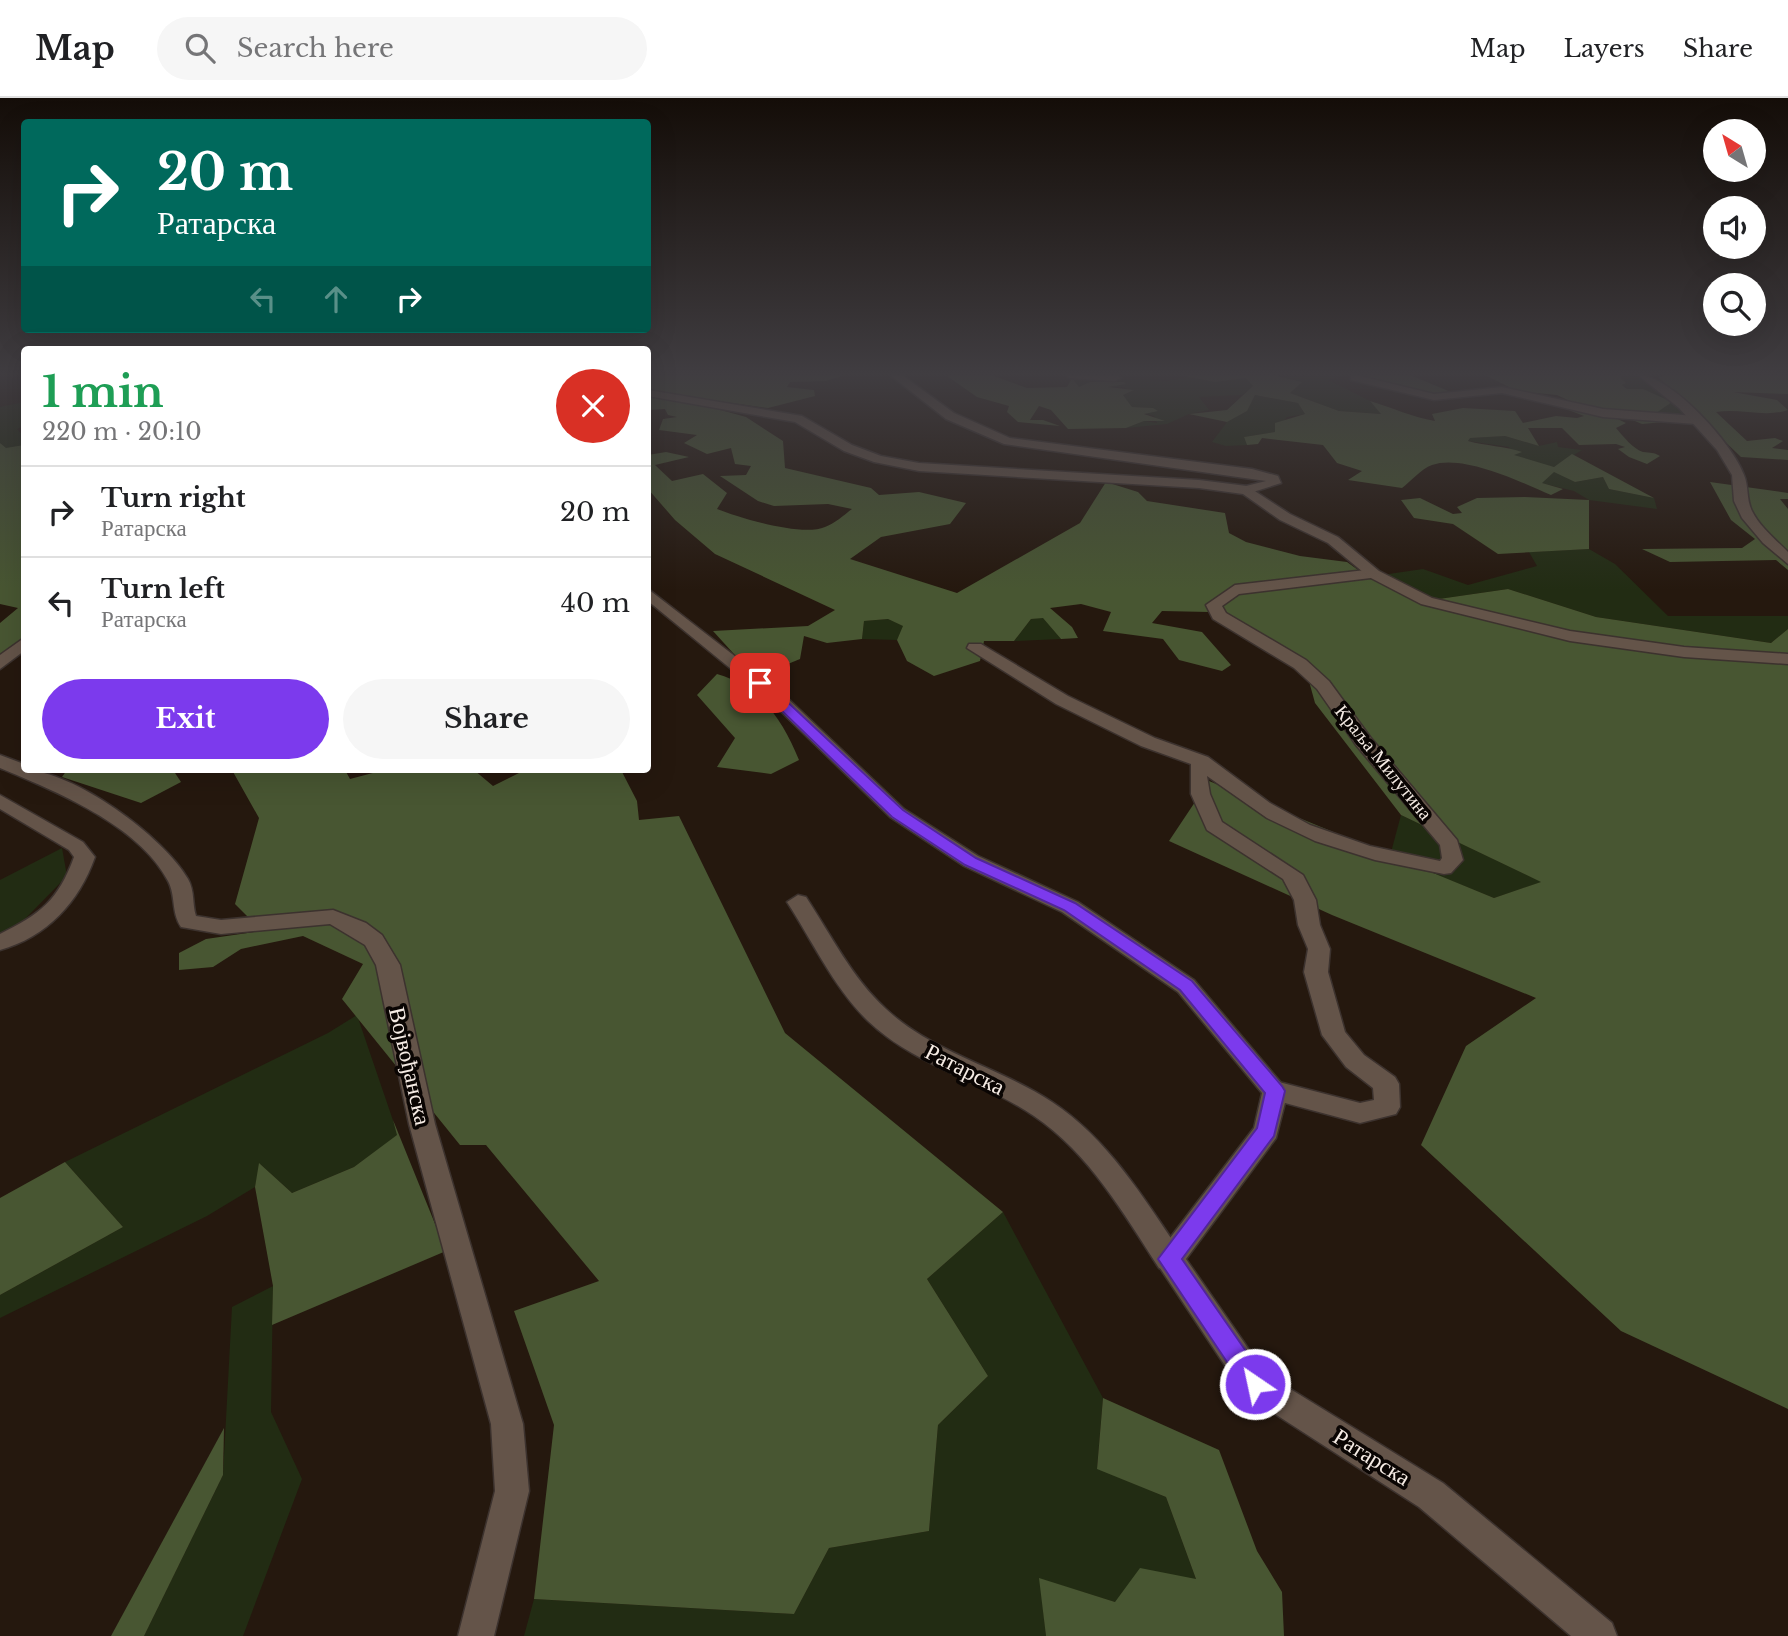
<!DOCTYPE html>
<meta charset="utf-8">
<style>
:root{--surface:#fff;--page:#f6f6f6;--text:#202124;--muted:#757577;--line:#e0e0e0;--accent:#7c3aed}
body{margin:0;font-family:"Libre Baskerville",serif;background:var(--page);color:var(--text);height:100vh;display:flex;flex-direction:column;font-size:26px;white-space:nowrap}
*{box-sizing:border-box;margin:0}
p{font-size:23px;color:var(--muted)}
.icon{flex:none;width:38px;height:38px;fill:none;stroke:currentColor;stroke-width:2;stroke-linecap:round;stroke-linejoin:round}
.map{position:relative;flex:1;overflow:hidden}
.details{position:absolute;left:21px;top:248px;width:630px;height:427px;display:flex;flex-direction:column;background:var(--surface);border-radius:7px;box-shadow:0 7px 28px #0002}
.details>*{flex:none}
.hud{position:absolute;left:21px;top:21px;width:630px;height:214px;border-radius:7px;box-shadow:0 7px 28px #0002;background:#00695c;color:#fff;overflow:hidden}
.needle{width:46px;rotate:323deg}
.tools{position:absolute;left:1703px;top:21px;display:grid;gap:14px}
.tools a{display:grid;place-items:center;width:63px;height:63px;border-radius:50%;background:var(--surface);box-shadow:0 7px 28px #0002;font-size:35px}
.pin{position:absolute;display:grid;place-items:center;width:60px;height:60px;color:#fff;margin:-30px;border-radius:14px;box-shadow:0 4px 10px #0006}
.me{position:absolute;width:77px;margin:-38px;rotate:326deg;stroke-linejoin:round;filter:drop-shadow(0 0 5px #0008)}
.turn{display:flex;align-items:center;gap:24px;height:147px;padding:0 21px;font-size:32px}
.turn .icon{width:91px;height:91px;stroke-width:2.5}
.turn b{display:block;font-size:49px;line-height:60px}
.lanes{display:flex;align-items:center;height:66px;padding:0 21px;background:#0003;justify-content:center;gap:35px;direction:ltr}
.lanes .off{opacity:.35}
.round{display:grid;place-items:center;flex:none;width:74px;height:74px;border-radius:37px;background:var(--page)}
.head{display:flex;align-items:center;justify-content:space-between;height:119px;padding:0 21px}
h1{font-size:42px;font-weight:800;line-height:52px;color:#1e9e55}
.primary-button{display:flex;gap:14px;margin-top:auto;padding:14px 21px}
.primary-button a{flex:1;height:80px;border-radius:42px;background:var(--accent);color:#fff;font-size:28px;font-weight:800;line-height:80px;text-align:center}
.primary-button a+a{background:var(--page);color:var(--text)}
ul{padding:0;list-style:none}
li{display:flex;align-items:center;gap:21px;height:91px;padding:0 21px;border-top:2px solid var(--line)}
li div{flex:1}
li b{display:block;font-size:26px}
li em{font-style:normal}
header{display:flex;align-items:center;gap:42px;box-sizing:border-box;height:98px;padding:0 35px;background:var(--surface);border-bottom:2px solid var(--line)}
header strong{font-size:33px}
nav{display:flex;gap:38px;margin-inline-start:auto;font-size:24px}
.search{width:490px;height:63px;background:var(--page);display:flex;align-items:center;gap:18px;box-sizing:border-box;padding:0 24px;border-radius:38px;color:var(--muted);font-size:26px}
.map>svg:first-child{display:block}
.green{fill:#222c13}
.forest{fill:#485632}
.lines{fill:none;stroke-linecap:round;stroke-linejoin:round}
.minor-casing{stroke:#3c322e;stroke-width:3}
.tertiary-casing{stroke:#3c322e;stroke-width:3}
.minor{fill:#645449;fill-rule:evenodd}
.tertiary{fill:#645449;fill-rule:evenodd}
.route{fill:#7c3aed;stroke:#51269a;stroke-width:2}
.labels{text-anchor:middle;stroke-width:7;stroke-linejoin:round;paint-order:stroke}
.street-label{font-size:19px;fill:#f5ebe4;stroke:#0a0503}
.near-street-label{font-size:23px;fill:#f5ebe4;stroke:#0a0503}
</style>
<header>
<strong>Map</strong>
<div class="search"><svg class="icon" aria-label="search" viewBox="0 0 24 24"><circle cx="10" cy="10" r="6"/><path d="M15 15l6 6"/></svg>Search here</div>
<nav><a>Map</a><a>Layers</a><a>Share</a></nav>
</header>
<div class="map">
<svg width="1788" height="1538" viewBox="0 0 1788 1538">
<rect width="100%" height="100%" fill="#25180e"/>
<g class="green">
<polygon points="1344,277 1328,282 1370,303 1382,316 1339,313 1290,295 1301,285 1271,278"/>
<path d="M1624 277C1655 277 1663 295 1683 316L1656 315 1643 291H1628L1621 286 1619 278Z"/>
<polygon points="1191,278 1215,284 1246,280 1253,288 1242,297 1199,299 1209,312 1189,316 1167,326 1126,330 1144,323 1157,325 1154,318 1143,315 1153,310 1132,309 1123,297 1132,293 1123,289 1079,289 1072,280 1168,283"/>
<polygon points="1255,297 1298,305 1305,316 1287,319 1275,334 1244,339 1247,347 1226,348 1212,344 1227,324 1247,313"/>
<polygon points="24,304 24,328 17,331 24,339 24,347 6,351 0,345 0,309"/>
<polygon points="1505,338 1539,348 1557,344 1558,349 1582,352 1554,369 1531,365 1512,357 1509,349 1468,343 1469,340"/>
<polygon points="1554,373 1575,384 1603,379 1609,391 1654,400 1657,411 1589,402 1574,393 1541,385"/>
<polygon points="1589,451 1615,466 1668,518 1788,518 1788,531 1771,545 1596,519 1508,491 1418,504 1368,479 1423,471 1468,487 1537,468 1529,454"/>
<polygon points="1043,519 1061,541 1014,543 1031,521"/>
<polygon points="888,521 904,528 897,542 862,541 864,523"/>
<polygon points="1401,717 1542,784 1494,800 1390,758"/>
<polygon points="62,750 67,778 22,824 0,837 0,782"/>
<polygon points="357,917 398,1037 354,1069 292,1095 260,1066 255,1089 207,1118 0,1220 0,1197 123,1129 65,1064 328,935"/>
<polygon points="1003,1114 1103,1300 1097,1370 1166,1399 1196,1481 1115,1504 1040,1481 1046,1538 524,1538 534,1501 794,1516 829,1450 929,1433 938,1327 988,1278 927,1181"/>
<polygon points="273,1188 271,1314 302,1381 243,1538 144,1538 223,1377 232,1209"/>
</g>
<g class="forest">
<polygon points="648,277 845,277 826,283 790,284 787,289 814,292 815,298 768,310 648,293"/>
<polygon points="952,277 991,277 1027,290 1067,289 1072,280 1079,289 1090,284 1124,284 1126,286 1108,289 1134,292 1123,297 1132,309 1153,310 1158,313 1144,316 1165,323 1144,323 1126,330 1068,331 1051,312 1039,308 1030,322 1043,322 1060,328 1018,324 1007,314 1009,308 977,299 947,278"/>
<path d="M1179 277H1272L1302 284 1290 295 1339 313 1381 316 1370 303C1393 310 1412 319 1435 323L1432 316 1463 310 1515 313 1523 325 1556 318 1577 320 1584 318 1561 309 1607 316 1626 325 1616 330C1623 338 1633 351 1643 354 1651 355 1653 354 1660 358L1647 366 1629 359 1618 351 1625 349 1616 346 1579 347 1562 330H1528L1539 348 1505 338 1470 340 1468 343C1486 348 1505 348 1522 354L1514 357 1554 369 1572 356 1654 400 1609 391 1603 379 1575 384 1554 374 1542 385 1563 391 1551 397C1521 384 1463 356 1432 367 1421 371 1411 383 1402 390L1348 382 1362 373 1337 365 1323 347 1262 340 1258 346 1247 347 1244 339 1275 334V325L1305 316 1298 305 1255 297 1247 313 1227 324 1189 316 1227 312 1253 288 1246 280 1215 284Z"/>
<polygon points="1349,277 1410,277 1458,297 1430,296"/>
<polygon points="1485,277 1624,277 1620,279 1626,285 1622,287 1627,291 1643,291 1672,304 1656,315 1664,324 1642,326 1609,312 1574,305 1557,297 1517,293"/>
<path d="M1668 277H1788V296L1733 294 1777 302 1788 312C1765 320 1741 310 1716 314L1747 343 1775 340 1783 343 1772 350 1788 352V362L1741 359 1658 279Z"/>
<path d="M648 298 706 308 746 319 783 343 785 370 871 390 879 397 919 394 966 405 950 426 881 439 850 461 957 495 1080 425 1106 384 1138 394 1147 403 1225 415 1229 435 1246 444 1300 458 1347 464 1368 479 1418 504 1508 491 1596 519 1771 545 1788 531V1311L1621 1233 1421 1047 1466 948 1536 900 1332 817 1169 743 1209 683 1494 800 1541 784 1401 717 1315 605 1304 565 1209 514 1162 513 1152 525 1202 534 1231 567 1222 573 1179 562 1163 541 1103 533 1111 514 1081 506 1050 510 1072 529 1078 540 1061 541 1043 520 1031 521 1014 543H984L980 563 934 578 907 563 897 542 903 528 888 521 864 523 862 541 827 545 804 538 800 561 783 568 743 566 713 533 808 528 835 512 715 456 675 422 648 391V357L666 354 689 359 655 367 672 383 703 376 727 395 717 411C740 420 802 439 825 429 834 426 844 417 852 411L828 406 774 408 758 403 720 378 746 377 751 368 735 366 731 350 707 356 684 345 697 337 659 332 663 321 677 319 668 317 665 311 648 312Z"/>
<polygon points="0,345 6,350 24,347 24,553 0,571 0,525 18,510 0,506"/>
<polygon points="1710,384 1788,395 1788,401 1780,401 1788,411 1788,472 1776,462 1670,464 1642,451 1742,450 1755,441 1731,422"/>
<polygon points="1525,399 1589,402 1589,451 1498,456 1453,426 1414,420 1401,402 1420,400 1453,416 1462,415 1457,409 1477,400"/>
<path d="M717 576C761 589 782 621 799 662L771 676 717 669 735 640 697 597Z"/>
<polygon points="67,672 173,672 181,684 141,705 62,679"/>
<polygon points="232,672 345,672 350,681 384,672 474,672 493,688 525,672 621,672 637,703 639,722 679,718 785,935 1003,1114 927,1181 988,1278 938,1327 929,1433 829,1450 794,1516 534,1501 554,1327 514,1213 599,1183 486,1047 460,1047 342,901 363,866 303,838 241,851 213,869 179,872 179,855 206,841 262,833 235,806 259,720"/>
<polygon points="393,1022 446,1153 272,1227 273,1188 255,1089 259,1065 292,1095 354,1069 397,1037"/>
<polygon points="65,1064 123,1129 0,1197 0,1100"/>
<polygon points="1103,1300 1219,1352 1257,1453 1282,1494 1284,1538 1046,1538 1039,1480 1115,1504 1140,1470 1196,1481 1166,1399 1097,1371"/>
<polygon points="224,1330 223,1377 144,1538 111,1538"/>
</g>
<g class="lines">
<defs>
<g id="minor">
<polygon points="890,277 902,277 954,315 1010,340 1252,371 1278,378 1281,385 1247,396 1240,392 1242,389 1266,383 1004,346 946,321"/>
<polygon points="1065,277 1116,277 1121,280 1115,283 1070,280"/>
<polygon points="1356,277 1434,296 1502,289 1603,311 1696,318 1702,322 1696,326 1603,319 1502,295 1434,302 1351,282 1351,278"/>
<polygon points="1374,471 1382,476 1379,479 1239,496 1222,508 1226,515 1306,562 1329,583 1370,639 1457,742 1463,762 1451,775 1444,776 1375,762 1315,743 1267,720 1207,678 1210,696 1222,724 1303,777 1316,802 1320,827 1330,851 1328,874 1345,934 1364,957 1395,979 1399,986 1400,1009 1396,1016 1360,1025 1266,1000 1262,993 1266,986 1275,983 1360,1005 1374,1002 1373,990 1346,969 1322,937 1304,874 1308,851 1298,827 1294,802 1283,781 1207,732 1191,696 1191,666 1141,648 1056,606 967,550 969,546 981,546 1068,598 1155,640 1208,659 1270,705 1310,727 1370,748 1440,763 1442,760 1440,747 1356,647 1317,591 1294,570 1213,521 1206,507 1235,487"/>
<polygon points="24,540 24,553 0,571 0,557"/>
<path d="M0 657 24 666V672C73 672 164 739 188 781 195 793 192 806 196 818L221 822 333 812 366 825 382 837 400 867 435 1026 523 1326 529 1393 494 1538H458L495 1393 491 1326 409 1026 376 867 365 847 330 826 221 836 181 829C171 814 176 798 168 783 139 727 55 693 0 670Z"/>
<path d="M0 697 83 744 95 759C79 804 47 839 0 852V836C40 816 58 803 74 759L69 752 0 711Z"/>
<path d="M798 797 806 799C831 837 852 880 886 911 933 955 999 969 1052 1004 1107 1040 1143 1099 1179 1152L1184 1161 1179 1170 1169 1173 1159 1170C1124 1116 1089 1055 1034 1018 981 982 915 968 868 923 834 890 813 844 787 804Z"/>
</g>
<g id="tertiary">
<path d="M1638 277C1671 277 1733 346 1744 377 1749 389 1746 401 1752 413 1760 429 1775 441 1788 454V466L1763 445 1742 420 1734 403 1732 377 1717 352 1679 310Z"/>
<polygon points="648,292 802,318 852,347 881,358 919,365 1199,382 1247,388 1290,416 1338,439 1379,473 1432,500 1570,533 1684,549 1788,556 1788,566 1684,559 1570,543 1421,506 1369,479 1328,445 1280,422 1243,396 1199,390 919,373 874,364 844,353 795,324 648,298"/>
<polygon points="648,491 781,594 904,711 978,758 1078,804 1194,882 1288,993 1276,1040 1186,1161 1266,1276 1443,1385 1612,1525 1617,1538 1571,1538 1419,1409 1244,1296 1154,1161 1254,1030 1262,995 1178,894 1062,814 964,768 890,719 769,602 648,503"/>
</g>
</defs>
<use href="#minor" class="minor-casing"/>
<use href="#tertiary" class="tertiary-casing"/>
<use href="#minor" class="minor"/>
<use href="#tertiary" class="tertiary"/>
</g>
<linearGradient id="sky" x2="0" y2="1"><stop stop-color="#140d08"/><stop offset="0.56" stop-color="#403d41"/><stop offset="1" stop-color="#403d41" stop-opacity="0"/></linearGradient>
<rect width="1788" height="492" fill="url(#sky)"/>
<polygon class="route" points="755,582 764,582 903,712 976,760 1075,805 1192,883 1282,988 1285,993 1274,1038 1182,1161 1264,1279 1267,1286 1264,1294 1255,1297 1247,1294 1158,1161 1257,1030 1265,995 1180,892 1064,812 965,767 892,719 755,587"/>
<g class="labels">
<g class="street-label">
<text transform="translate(1384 664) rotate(51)" y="7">Краља Милутина</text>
</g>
<g class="near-street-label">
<text transform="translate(410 968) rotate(77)" y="8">Војвођанска</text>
<text transform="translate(965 971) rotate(27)" y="8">Ратарска</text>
<text transform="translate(1372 1359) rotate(32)" y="8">Ратарска</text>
</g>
</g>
</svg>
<div class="tools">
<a><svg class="needle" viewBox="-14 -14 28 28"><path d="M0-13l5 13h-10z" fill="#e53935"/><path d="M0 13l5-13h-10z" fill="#757577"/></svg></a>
<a><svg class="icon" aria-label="sound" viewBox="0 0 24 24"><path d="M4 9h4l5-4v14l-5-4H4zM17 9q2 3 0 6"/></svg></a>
<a><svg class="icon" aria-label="search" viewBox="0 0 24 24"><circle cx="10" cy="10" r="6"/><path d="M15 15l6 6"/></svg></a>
</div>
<div class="pin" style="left:760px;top:585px;background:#d93025"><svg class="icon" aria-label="arrive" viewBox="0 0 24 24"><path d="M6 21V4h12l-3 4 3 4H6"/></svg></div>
<svg class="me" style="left:1255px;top:1286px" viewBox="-20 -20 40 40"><circle r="17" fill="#7c3aed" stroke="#fff" stroke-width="3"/><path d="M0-11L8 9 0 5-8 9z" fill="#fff"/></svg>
<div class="hud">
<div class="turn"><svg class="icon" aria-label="right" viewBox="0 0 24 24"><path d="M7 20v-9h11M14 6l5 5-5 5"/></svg><div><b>20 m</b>Ратарска</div></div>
<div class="lanes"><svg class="icon off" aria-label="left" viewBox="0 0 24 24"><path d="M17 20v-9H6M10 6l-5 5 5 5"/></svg><svg class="icon off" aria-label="ahead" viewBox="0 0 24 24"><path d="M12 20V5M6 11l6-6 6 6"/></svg><svg class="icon" aria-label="right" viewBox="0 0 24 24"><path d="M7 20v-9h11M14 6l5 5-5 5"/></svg></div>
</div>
<section class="details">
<div class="head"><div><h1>1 min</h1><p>220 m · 20:10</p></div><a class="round" style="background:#d93025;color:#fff"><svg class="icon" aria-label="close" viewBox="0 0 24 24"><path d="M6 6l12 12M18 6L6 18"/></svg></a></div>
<ul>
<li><svg class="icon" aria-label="right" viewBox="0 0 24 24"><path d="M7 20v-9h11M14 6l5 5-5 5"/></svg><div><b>Turn right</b><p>Ратарска</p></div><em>20 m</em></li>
<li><svg class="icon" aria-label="left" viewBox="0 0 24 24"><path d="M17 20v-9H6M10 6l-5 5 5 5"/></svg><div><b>Turn left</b><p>Ратарска</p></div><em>40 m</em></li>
</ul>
<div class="primary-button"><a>Exit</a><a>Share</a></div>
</section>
</div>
